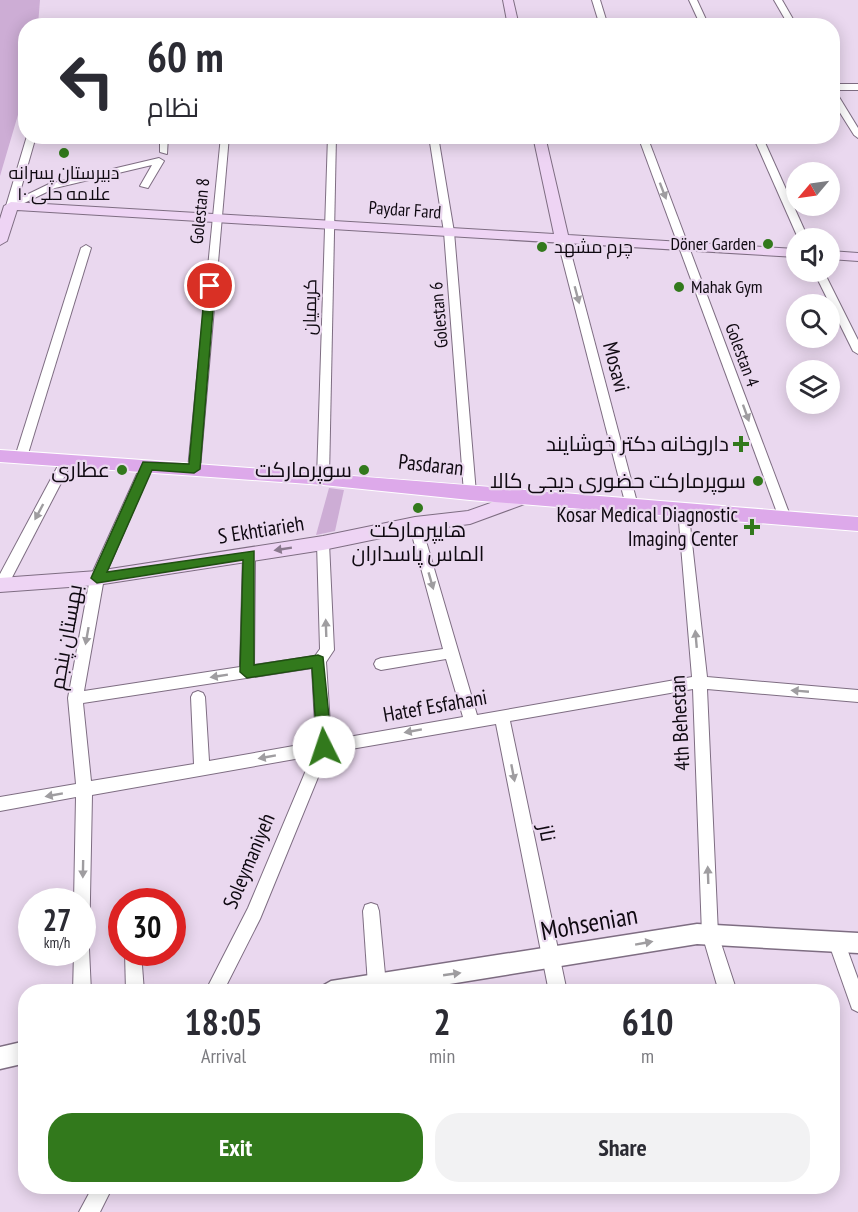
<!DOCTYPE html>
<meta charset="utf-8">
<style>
:root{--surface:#fff;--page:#f2f2f3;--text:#2b2b33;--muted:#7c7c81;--accent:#32791c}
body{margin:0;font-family:"PT Sans Narrow",Cairo,sans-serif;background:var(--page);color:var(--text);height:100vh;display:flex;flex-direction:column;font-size:22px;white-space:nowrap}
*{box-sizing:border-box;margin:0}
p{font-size:20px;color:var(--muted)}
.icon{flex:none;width:33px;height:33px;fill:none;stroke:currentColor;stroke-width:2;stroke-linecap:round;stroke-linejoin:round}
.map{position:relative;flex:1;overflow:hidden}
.panel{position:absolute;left:18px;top:984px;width:822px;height:210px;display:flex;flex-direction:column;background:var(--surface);border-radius:24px;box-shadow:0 3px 15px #0003}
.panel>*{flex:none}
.top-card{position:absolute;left:18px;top:18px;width:822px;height:126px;border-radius:24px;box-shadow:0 3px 15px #0003;background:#fff;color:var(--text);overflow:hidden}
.needle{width:39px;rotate:241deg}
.fabs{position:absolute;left:786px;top:162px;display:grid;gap:12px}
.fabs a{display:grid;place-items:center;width:54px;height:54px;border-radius:50%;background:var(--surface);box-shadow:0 3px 15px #0003;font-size:30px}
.speed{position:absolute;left:18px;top:888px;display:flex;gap:12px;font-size:30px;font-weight:700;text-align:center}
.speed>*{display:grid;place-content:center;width:78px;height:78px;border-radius:50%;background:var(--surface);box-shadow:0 3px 15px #0003;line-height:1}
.speed small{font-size:15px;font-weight:400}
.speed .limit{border:9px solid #d22;background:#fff;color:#111}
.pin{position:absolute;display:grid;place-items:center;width:51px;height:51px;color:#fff;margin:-26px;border:3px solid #fff;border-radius:50%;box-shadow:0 2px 6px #0007}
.me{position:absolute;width:66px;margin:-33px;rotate:356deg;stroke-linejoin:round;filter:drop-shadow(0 0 4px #0008)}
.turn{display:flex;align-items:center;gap:21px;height:126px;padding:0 30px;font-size:27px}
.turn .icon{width:78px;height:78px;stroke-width:2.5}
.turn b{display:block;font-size:42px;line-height:51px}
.eta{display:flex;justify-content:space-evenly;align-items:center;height:102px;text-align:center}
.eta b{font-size:36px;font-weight:700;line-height:42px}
.button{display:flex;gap:12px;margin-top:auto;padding:12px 30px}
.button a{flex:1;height:69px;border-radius:24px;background:var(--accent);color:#fff;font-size:24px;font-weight:700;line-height:69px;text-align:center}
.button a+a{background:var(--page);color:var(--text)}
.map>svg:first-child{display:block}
.green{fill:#cdadd5}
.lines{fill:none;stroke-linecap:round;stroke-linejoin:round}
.minor-casing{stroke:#7e6d82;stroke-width:2}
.tertiary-casing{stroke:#7e6d82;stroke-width:3}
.secondary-casing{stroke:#7e6d82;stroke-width:2}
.primary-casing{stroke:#fff;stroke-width:2}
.minor{fill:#fff;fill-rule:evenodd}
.tertiary{fill:#fff;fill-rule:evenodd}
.secondary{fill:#eed4f4;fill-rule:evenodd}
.primary{fill:#dda9ea;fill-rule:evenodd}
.oneway{fill:#9f9da0}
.oneway2{fill:#8a798e}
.route{fill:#32791c;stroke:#204f12;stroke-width:1.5}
.poi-dot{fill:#32791c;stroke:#ead8ef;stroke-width:2}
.labels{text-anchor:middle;stroke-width:4.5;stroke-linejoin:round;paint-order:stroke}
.far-poi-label{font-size:18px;fill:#0f0911;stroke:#ead8ef;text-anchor:start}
.far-street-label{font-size:18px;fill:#0f0911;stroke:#ead8ef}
.street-label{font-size:21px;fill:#0f0911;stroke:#ead8ef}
.poi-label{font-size:21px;fill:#0f0911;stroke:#ead8ef;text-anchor:end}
.near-street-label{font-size:26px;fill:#0f0911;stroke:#ead8ef}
</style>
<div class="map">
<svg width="858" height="1212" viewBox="0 0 858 1212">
<rect width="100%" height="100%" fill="#ead8ef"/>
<g class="green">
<polygon points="0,0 40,0 38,25 26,26 25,91 0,176"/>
<polygon points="329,488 344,490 335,531 316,535"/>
</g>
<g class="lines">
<defs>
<g id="minor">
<polygon points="592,0 600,0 608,26 600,26"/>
<polygon points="689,0 697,0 709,26 701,26"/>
<polygon points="774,0 782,0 797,26 789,26"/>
<rect x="832" y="84" width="26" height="6"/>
<polygon points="832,90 836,92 858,128 858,138 854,135 832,100"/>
<polygon points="27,136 36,136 18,199 49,184 159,158 164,161 148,188 140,186 152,165 55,188 14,208 8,208 6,206"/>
<polygon points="160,136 168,136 167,154 160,152"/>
<polygon points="221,136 229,136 200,469 194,473 188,469"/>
<polygon points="328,136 336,136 329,478 323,482 317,478"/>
<polygon points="429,136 438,136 454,232 476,493 470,497 464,493 444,232"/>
<polygon points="638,136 647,136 791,518 789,521 785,523 779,518"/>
<polygon points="753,136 762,136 808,238 798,238"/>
<polygon points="562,235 567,238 638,506 632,511 626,506 557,238"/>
<polygon points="86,245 91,248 27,457 21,461 17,460 15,457 81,248"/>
<polygon points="814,272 824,272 858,340 858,354 853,351"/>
<polygon points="67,456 73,460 6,589 0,590 0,574 61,460"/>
<path d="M147 461 153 465 104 578 84 691 240 667 243 554 249 549 255 554 254 665 315 656 320 649 317 543 323 538 329 543 334 650 326 662 331 740 463 717 446 659 381 670 376 668 374 664 376 660 381 658 443 649 409 524 415 519 421 524 477 715 692 677 678 510 684 505 688 507 707 677 858 690V702L707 689 718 934 737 992H719L702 934 693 689 510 721 567 992H549L496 724 328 753 260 919 223 992H205L248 908 312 756 92 795 89 949 91 992H73L74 952H82V902H74L76 797 0 811V797L76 784 68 698 90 578 141 465ZM312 668 316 742 209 761 205 697 203 693 198 691 193 693 191 697 194 764 91 781 83 703Z"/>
<polygon points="371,903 377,905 379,911 386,985 382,992 371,991 368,985 363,911 365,905"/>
<polygon points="836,933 842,935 858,979 858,1012 852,1009 828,941 830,935"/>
<polygon points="125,952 141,952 144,992 126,992"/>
<polygon points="93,1186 113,1186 100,1212 79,1212"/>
</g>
<g id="tertiary">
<polygon points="697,924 858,933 858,953 697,944 400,992 321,992 324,985 331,981"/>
<polygon points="26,1041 26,1063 0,1069 0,1047"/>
</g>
<g id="secondary">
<polygon points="503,0 513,0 519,26 508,26"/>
<polygon points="533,136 545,136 568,235 796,249 796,257 17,210 7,241 0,245 0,219 4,206 11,202 554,234"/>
<polygon points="830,251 858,253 858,261 830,259"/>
<polygon points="524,491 530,492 533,497 530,502 470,524 415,531 323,550 97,585 0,592 0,578 97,571 323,536 415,517 468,511"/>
</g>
<path id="primary" d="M0 450C286 469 572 494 858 517V531L470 500 323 485 0 462Z"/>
</defs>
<use href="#minor" class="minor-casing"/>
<use href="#tertiary" class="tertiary-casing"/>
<use href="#secondary" class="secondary-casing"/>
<use href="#primary" class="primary-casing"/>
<use href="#minor" class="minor"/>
<use href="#tertiary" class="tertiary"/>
<use href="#secondary" class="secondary"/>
<use href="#primary" class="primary"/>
</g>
<defs><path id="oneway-solid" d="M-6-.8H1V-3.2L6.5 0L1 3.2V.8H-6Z" transform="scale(1.5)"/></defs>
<g class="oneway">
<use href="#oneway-solid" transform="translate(663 191) rotate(69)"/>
<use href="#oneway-solid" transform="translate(577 295) rotate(75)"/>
<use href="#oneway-solid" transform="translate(746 413) rotate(70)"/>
<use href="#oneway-solid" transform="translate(39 512) rotate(118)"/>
<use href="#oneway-solid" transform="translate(431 581) rotate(74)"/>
<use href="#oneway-solid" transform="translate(326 628) rotate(-92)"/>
<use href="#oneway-solid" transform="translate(87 636) rotate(100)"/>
<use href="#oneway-solid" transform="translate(696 639) rotate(-95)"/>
<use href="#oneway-solid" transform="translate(219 676) rotate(171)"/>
<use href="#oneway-solid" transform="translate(800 691) rotate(-175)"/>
<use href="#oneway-solid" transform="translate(413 731) rotate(170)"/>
<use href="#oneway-solid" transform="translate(267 757) rotate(170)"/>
<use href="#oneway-solid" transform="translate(513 773) rotate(79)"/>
<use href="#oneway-solid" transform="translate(54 795) rotate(170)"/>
<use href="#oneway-solid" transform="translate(83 869) rotate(91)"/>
<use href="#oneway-solid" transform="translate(708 875) rotate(-92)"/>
<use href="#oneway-solid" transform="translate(644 943) rotate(-10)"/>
<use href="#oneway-solid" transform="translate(452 974) rotate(-8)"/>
</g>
<use class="oneway2" href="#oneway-solid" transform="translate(283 549) rotate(171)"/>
<polygon class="route" points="210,283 215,286 200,469 194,473 152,470 107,572 254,551 254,665 318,655 323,657 332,747 324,753 317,747 312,668 247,678 240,672 243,560 97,583 91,578 143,462 189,464 205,286"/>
<g class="poi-dot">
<circle cx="64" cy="153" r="6"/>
<circle cx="768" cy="244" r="6"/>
<circle cx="542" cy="247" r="6"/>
<circle cx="679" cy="287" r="6"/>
<path d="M738 435h6v6h6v6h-6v6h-6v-6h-6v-6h6z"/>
<circle cx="122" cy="470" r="6"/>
<circle cx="364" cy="470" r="6"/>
<circle cx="758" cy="481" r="6"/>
<circle cx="418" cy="508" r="6"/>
<path d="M749 518h6v6h6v6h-6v6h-6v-6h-6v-6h6z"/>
</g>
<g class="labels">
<g class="far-poi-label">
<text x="64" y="179" text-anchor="middle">دبیرستان پسرانه<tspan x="64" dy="21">علامه حلی ۱۰</tspan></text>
<text x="756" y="250" text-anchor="end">Döner Garden</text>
<text x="554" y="253">چرم مشهد</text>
<text x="691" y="293">Mahak Gym</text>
</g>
<g class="far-street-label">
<text transform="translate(405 210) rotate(4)" y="6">Paydar Fard</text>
<text transform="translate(200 211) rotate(-84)" y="6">Golestan 8</text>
<text transform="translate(310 307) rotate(-89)" y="6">کریمیان</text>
<text transform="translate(439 315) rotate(-95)" y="6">Golestan 6</text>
<text transform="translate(742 355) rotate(70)" y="6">Golestan 4</text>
</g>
<g class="street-label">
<text transform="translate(616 367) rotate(75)" y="7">Mosavi</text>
<text transform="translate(431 465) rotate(6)" y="7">Pasdaran</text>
<text transform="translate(261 530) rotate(-9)" y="7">S Ekhtiarieh</text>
<text transform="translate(66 637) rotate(-80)" y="7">بهستان پنجم</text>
<text transform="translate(435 706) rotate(-10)" y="7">Hatef Esfahani</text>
<text transform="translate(680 723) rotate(-93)" y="7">4th Behestan</text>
<text transform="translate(547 833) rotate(79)" y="7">ناز</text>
<text transform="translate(249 861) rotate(-67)" y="7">Soleymaniyeh</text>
</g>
<g class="poi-label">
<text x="729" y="451">داروخانه دکتر خوشایند</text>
<text x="110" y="477">عطاری</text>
<text x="352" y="477">سوپرمارکت</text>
<text x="746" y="488">سوپرمارکت حضوری دیجی کالا</text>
<text x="738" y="522">Kosar Medical Diagnostic<tspan x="738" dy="24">Imaging Center</tspan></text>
<text x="418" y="537" text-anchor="middle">هایپرمارکت<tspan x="418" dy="24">الماس پاسداران</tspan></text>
</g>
<g class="near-street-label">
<text transform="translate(589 923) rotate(-10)" y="9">Mohsenian</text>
</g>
</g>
</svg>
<div class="fabs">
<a><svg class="needle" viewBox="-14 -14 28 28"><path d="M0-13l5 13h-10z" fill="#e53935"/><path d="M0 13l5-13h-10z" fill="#7c7c81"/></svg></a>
<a><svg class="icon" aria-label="sound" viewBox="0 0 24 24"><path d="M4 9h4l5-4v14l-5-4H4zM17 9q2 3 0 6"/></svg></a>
<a><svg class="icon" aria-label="search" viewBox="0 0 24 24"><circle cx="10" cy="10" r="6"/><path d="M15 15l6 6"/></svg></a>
<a><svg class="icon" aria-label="layers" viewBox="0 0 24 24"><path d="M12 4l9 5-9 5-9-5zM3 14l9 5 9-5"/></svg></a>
</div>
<div class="speed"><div>27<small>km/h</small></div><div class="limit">30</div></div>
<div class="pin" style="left:210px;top:286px;background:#d93025"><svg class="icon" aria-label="arrive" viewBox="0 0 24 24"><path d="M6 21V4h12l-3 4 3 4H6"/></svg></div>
<svg class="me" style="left:324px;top:747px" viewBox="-20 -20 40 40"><circle r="19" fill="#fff"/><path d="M0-13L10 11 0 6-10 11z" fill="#32791c"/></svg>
<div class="top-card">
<div class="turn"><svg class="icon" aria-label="left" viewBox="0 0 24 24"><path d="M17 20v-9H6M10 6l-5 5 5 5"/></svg><div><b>60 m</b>نظام</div></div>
</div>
<section class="panel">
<div class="eta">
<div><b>18:05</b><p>Arrival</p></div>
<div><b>2</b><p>min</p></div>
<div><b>610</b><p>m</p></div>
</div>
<div class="button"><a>Exit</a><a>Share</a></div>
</section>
</div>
